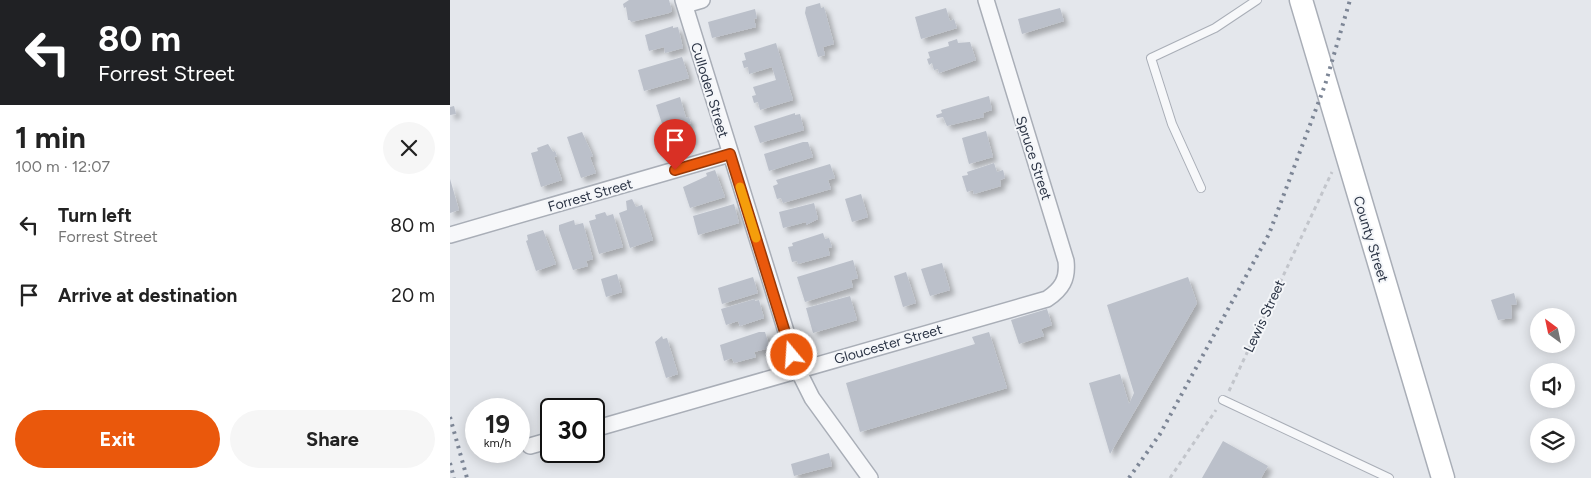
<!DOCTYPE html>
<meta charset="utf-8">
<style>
:root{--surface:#fff;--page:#f6f6f6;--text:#222;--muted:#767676;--accent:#ea580c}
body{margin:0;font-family:Figtree,sans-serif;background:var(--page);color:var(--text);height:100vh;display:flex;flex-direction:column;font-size:19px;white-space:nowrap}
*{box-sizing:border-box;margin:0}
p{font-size:16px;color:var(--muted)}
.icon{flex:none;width:28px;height:28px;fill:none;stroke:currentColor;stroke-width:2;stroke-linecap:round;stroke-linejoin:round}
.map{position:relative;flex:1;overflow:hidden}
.side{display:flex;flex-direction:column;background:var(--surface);width:450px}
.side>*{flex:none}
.top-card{background:#202124;color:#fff;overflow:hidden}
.needle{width:32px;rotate:327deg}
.buttons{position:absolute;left:1080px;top:308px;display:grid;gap:10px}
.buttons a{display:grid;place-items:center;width:45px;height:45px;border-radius:50%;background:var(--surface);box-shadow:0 2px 12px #0003;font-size:25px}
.speed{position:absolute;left:15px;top:398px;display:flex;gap:10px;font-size:25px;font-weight:700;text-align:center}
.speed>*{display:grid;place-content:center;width:65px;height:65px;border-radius:50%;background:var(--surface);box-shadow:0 2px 12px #0003;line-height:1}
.speed small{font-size:12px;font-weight:400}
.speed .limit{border:2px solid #111;border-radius:8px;background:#fff;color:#111}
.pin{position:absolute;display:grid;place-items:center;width:42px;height:42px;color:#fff;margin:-51px -21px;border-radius:50% 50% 50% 0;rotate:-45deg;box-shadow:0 0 5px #0007}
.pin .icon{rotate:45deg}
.me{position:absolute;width:55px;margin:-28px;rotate:342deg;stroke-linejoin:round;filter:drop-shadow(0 0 4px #0008)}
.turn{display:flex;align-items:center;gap:18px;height:105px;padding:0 15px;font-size:22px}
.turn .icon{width:65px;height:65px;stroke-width:2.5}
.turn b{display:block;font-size:35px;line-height:42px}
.round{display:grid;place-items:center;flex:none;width:52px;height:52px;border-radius:26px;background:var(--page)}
.summary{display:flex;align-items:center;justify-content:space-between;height:85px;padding:0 15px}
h1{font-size:30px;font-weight:700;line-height:38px}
.primary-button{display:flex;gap:10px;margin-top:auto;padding:10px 15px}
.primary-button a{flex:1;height:58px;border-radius:30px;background:var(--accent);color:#fff;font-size:20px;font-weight:700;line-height:58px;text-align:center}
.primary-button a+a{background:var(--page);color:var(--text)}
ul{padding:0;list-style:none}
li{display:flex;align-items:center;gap:15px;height:70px;padding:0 15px}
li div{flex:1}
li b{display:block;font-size:19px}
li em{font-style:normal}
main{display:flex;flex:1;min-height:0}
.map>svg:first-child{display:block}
.building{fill:#bbc0ca;filter:url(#shadow)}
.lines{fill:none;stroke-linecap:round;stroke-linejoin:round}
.lane-casing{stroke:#a9aeb7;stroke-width:10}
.street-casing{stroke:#a9aeb7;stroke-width:18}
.secondary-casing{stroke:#a9aeb7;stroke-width:25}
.path{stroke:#c2c5cb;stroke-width:3;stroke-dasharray:4 4;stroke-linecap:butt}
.lane{stroke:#f7f8fa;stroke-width:8}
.street{stroke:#f7f8fa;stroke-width:15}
.secondary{stroke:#fff;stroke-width:22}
.rail{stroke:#7d8696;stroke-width:4;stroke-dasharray:2.5 5;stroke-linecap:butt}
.route-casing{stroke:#983908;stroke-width:12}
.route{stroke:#ea580c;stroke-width:9}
.slow{stroke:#f59e0b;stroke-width:9}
.labels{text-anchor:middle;stroke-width:4;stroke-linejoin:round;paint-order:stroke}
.street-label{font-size:14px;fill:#2b3445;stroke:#f4f6f9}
</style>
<main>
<section class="side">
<div class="top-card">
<div class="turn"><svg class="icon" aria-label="left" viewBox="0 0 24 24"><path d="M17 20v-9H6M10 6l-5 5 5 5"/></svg><div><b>80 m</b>Forrest Street</div></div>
</div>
<div class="summary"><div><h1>1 min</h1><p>100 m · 12:07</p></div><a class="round"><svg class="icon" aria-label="close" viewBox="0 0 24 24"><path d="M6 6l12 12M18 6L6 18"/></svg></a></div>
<ul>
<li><svg class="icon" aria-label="left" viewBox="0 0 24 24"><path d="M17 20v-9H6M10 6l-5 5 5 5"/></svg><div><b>Turn left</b><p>Forrest Street</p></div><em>80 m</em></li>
<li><svg class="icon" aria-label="arrive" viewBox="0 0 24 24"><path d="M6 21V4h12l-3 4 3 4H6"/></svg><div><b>Arrive at destination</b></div><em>20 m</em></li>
</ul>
<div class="primary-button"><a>Exit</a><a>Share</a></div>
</section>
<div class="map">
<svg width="1141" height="478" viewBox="0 0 1141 478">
<defs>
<filter id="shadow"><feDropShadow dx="4.5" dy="4.5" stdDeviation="2.5" flood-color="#0004"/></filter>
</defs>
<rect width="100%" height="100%" fill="#e4e7ec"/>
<g class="building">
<polygon points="179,0 219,0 222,11 219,13 181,22 180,20 178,20 176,7 174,8 173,4"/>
<polygon points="370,3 371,8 374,7 384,44 373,47 375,55 368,57 355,13 356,7"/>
<polygon points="496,8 500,21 504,19 507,28 471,39 465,17"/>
<polygon points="610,8 614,21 572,34 568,19"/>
<polygon points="305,9 307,18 304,19 306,27 262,38 258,22"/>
<polygon points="223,26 223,28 228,27 233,48 215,53 214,47 199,51 195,35"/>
<polygon points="507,39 508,43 520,42 526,60 489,73 488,69 484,70 482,63 479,65 477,59 480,58 478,52 499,46 498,42"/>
<polygon points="326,43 343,100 310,110 308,102 304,103 302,96 306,95 303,87 326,80 322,67 299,74 298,67 294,68 292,61 296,60 294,53"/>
<polygon points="232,57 239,78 194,91 188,70"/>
<polygon points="539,96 542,110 533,113 534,117 497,126 493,117 487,118 486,115 492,113 491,110"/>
<polygon points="230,97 236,118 239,117 241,123 238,124 243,140 211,150 207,136 215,133 206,105"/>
<polygon points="4,106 6,114 0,115 0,107"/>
<polygon points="345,113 345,115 350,114 354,130 310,143 304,126"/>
<polygon points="536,131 543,157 519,164 512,138"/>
<polygon points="132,132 143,156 140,157 146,173 131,178 117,137"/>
<polygon points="353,142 358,142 363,157 319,171 314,154"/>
<polygon points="98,144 103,152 105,151 107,156 104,157 112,180 91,187 81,153 88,151 87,148"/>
<polygon points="544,163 547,172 553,170 555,178 550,180 551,186 524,194 523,190 517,192 512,176 518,175 517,172"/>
<polygon points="380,164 385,178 378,180 381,189 333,203 331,198 327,199 323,186 328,184 326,180"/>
<polygon points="265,170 275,197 240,208 233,187 257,176 256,173"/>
<polygon points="0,179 9,210 0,213"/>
<polygon points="411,194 418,217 402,222 395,199"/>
<polygon points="182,199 186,207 192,205 203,240 180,248 169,213 177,210 176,201"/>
<polygon points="364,203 368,219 356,225 356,222 333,228 329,212"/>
<polygon points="284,204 289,223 248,235 243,216"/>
<polygon points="155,212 157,216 163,214 173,247 149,254 139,221 146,219 145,215"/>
<polygon points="124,220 125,225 133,223 143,259 136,261 138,266 123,270 109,230 109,225"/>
<polygon points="93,230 106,264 86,271 76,241 78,240 77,235"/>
<polygon points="373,233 375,239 379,238 382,247 378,248 380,255 348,264 347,261 342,262 338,247 343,246 342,243"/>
<polygon points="403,260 408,278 401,280 403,287 355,302 347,277"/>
<polygon points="492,263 500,290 480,296 471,269"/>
<polygon points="456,272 466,303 453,307 444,276"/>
<polygon points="167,274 172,292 156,297 151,279"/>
<polygon points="303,277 308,293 272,304 268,288"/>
<polygon points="738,277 747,303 660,454 639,383 670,374 679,404 684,393 657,305"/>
<polygon points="1064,293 1067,304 1061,305 1062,318 1048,320 1041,300"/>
<polygon points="400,296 407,320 363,333 356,308"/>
<polygon points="305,299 305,301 309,300 314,318 290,326 288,321 276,325 271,309"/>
<polygon points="597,309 602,325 591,329 594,336 569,344 561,320"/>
<polygon points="309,332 315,332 320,348 304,352 306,357 284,363 282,358 274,361 270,345"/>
<polygon points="539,332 557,388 410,432 396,383 525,344 522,337"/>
<polygon points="212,336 213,339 217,338 228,374 216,378 205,342"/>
<polygon points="773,441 818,466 811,478 752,478"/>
<polygon points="379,453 382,466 344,476 341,464"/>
</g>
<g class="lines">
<defs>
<g id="lane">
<polyline points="751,188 722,124 701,58 765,28 807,0"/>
<polyline points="773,400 939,478"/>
</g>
<g id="street">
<polyline points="233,0 348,370 362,398 420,478"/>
<polyline points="235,5 252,0"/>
<polyline points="0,235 280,154"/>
<path d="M144 429 597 299C612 289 618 279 616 261L536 0"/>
<polyline points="80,446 101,440"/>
</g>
<polyline id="secondary" points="851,0 993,478"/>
</defs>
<use href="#lane" class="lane-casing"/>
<use href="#street" class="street-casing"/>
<use href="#secondary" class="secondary-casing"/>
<g class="path">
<polyline points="779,391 882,172"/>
<polyline points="720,478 766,410"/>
</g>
<use href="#lane" class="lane"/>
<use href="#street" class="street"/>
<use href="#secondary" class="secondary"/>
<g class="rail">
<polyline points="0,417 17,478"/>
<polyline points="0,463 4,478"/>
<polyline points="679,478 710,434 819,234 875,85 900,0"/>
</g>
</g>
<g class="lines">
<defs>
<polyline id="route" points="225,170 280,154 342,355"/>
</defs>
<use href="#route" class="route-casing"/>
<use href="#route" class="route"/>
<polyline class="slow" points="290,187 306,238"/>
</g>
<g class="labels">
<g class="street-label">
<text transform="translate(260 90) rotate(73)" y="5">Culloden Street</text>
<text transform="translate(584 158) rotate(72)" y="5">Spruce Street</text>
<text transform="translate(140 195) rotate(-16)" y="5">Forrest Street</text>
<text transform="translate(921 239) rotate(73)" y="5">County Street</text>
<text transform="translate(814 316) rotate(-65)" y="5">Lewis Street</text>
<text transform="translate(438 344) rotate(-16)" y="5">Gloucester Street</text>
</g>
</g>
</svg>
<div class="buttons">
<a><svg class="needle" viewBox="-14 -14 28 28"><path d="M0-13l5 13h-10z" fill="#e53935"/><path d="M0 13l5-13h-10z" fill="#767676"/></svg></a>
<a><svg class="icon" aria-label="sound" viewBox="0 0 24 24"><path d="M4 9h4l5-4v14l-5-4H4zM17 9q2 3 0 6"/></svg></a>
<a><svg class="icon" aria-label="layers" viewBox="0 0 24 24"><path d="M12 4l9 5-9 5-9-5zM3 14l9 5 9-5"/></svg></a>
</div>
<div class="speed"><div>19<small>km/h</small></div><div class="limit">30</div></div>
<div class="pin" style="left:225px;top:170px;background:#d93025"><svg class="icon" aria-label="arrive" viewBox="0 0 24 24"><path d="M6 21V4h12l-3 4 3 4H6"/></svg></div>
<svg class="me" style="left:342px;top:355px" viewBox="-20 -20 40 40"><circle r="17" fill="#ea580c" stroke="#fff" stroke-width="3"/><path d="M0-11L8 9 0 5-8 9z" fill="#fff"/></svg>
</div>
</main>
